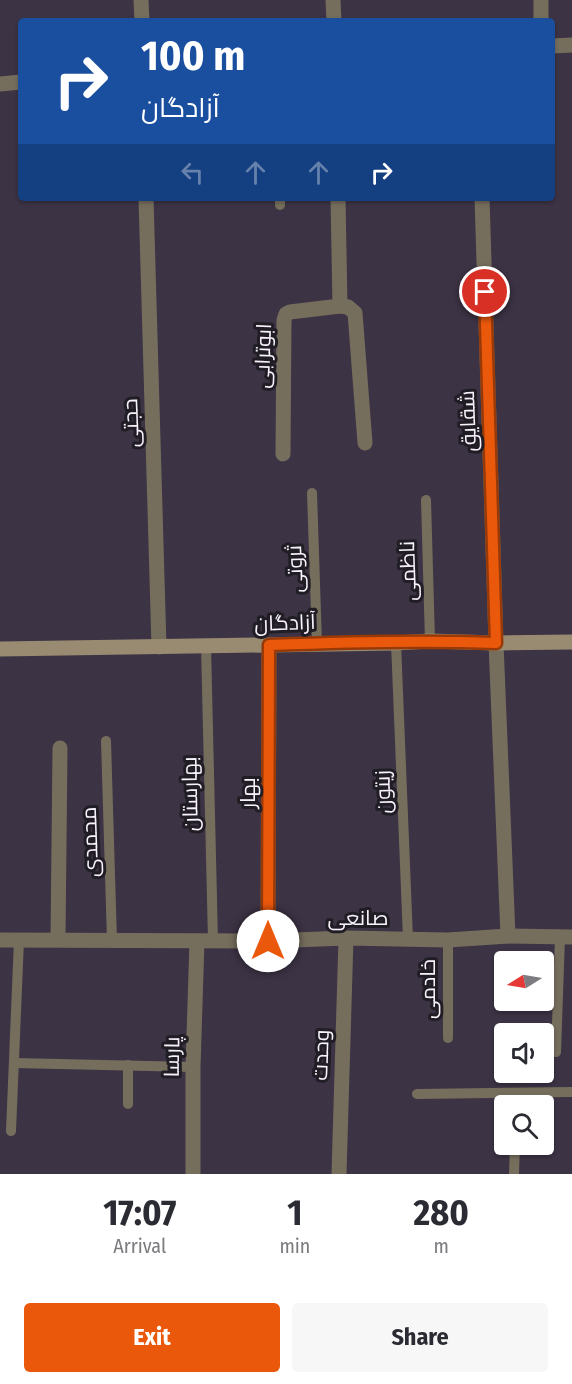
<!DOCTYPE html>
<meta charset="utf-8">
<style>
:root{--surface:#fff;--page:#f7f7f7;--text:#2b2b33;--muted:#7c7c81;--accent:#ea580c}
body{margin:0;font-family:"Fira Sans Condensed",Cairo,sans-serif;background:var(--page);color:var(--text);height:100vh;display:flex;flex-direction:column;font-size:22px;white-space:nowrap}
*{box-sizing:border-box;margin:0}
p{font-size:20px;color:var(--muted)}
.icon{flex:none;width:33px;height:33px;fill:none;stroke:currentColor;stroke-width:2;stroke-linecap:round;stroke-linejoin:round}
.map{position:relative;height:1174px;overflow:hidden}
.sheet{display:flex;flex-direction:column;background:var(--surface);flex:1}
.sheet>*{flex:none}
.hud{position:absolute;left:18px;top:18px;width:537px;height:183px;border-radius:6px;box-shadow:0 2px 4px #0004;background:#1a4fa0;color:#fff;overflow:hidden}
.needle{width:39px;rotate:259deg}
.buttons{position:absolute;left:494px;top:951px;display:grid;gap:12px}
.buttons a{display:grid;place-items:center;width:60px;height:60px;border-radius:6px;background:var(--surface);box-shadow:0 2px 4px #0004;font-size:30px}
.pin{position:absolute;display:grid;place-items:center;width:51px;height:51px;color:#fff;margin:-26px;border:3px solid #fff;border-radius:50%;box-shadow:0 2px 6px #0007}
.me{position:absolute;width:66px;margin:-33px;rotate:0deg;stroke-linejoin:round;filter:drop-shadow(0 0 4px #0008)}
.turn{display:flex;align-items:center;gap:21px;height:126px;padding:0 24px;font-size:27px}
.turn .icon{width:78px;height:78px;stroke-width:2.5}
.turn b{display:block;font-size:42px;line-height:51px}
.lanes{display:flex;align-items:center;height:57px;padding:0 24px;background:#0003;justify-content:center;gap:30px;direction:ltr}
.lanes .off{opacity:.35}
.eta{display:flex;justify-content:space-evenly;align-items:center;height:102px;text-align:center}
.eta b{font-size:36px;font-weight:700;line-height:42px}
.button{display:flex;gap:12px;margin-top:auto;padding:12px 24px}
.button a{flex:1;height:69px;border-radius:6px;background:var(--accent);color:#fff;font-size:24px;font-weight:700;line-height:69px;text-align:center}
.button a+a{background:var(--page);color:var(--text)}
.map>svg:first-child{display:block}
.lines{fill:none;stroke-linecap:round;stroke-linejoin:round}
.lane{stroke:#766e5d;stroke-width:10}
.street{stroke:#766e5d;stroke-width:15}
.secondary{stroke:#988b71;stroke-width:15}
.route-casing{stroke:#983908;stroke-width:15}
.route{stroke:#ea580c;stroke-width:10}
.labels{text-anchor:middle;stroke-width:6;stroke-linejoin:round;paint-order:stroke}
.street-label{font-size:21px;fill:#f8f2fd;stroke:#211d25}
</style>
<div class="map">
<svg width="572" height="1174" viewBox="0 0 572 1174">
<rect width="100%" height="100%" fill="#3c3344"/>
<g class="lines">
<g class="lane">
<polyline points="280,205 280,198"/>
<polyline points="312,493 317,643"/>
<polyline points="426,500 430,641"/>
<polyline points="396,643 408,939"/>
<polyline points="206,646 213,941"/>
<polyline points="106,741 112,941"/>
<polyline points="448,940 448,1038"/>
<polyline points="556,1052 560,937"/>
<polyline points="14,1063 193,1067"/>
<polyline points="417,1094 572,1092"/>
<polyline points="128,1104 128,1065"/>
<polyline points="516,1106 516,1093"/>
<polyline points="11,1131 19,940"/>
<polyline points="514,1174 515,1144"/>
</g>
<g class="street">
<polyline points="141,0 142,21"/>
<polyline points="333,0 334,21"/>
<polyline points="541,0 541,21"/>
<polyline points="552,46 572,45"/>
<polyline points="0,84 21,82"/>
<polyline points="146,198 159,647"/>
<polyline points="482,198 496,643 508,936"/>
<polyline points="340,306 348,307 355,313 365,443"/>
<polyline points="283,454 284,320 286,314 290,312 340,306 338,198"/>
<polyline points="58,939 60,748"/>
<polyline points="0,940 268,941 346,938 448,940 508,936 572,937"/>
<polyline points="268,941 269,645"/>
<polyline points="193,1174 193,1067 197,941"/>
<polyline points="339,1174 346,938"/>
</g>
<polyline class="secondary" points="0,649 396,643 430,641 496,643 572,642"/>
</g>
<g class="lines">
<defs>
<path id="route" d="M268 941 269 645C345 642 421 640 496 643L485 292"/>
</defs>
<use href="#route" class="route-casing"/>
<use href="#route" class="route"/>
</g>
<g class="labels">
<g class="street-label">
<text transform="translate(263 356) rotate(-88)" y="7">ابوترابی</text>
<text transform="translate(468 421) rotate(-92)" y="7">شقایق</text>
<text transform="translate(131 423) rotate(-92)" y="7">حجتی</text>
<text transform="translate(295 569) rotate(-92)" y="7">ثروتی</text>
<text transform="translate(408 571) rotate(-92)" y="7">ناظمی</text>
<text transform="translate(285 623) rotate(-2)" y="7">آزادگان</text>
<text transform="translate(383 792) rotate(-92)" y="7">زیتون</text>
<text transform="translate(248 793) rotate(-90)" y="7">بهار</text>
<text transform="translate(190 794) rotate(-91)" y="7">بهارستان</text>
<text transform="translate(90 842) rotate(-92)" y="7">محمدی</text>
<text x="358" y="925">صانعی</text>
<text transform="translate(428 989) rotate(-90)" y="7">خادمی</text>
<text transform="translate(321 1055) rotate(-88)" y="7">وحدت</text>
<text transform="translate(172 1057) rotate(-89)" y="7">پارسا</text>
</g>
</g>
</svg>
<div class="buttons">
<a><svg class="needle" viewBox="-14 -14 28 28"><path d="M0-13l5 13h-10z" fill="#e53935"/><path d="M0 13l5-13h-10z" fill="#7c7c81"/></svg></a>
<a><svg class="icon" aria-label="sound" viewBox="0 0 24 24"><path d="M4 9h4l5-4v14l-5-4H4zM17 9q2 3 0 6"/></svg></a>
<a><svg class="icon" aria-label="search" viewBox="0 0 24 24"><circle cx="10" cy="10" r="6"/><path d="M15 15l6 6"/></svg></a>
</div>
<div class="pin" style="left:485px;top:292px;background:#d93025"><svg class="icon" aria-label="arrive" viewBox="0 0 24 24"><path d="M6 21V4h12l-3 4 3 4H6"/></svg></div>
<svg class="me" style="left:268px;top:941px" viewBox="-20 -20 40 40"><circle r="19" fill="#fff"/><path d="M0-13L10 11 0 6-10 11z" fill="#ea580c"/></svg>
<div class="hud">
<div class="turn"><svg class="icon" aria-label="right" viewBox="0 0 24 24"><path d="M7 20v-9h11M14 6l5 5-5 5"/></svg><div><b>100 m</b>آزادگان</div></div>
<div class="lanes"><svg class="icon off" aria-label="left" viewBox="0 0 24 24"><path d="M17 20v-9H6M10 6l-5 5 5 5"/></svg><svg class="icon off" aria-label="ahead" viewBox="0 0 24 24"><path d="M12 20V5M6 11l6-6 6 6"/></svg><svg class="icon off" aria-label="ahead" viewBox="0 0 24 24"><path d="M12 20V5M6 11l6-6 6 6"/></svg><svg class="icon" aria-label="right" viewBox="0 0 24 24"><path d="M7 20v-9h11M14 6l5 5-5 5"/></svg></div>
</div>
</div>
<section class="sheet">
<div class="eta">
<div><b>17:07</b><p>Arrival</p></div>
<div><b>1</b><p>min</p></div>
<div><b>280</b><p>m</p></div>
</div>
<div class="button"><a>Exit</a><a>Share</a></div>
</section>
